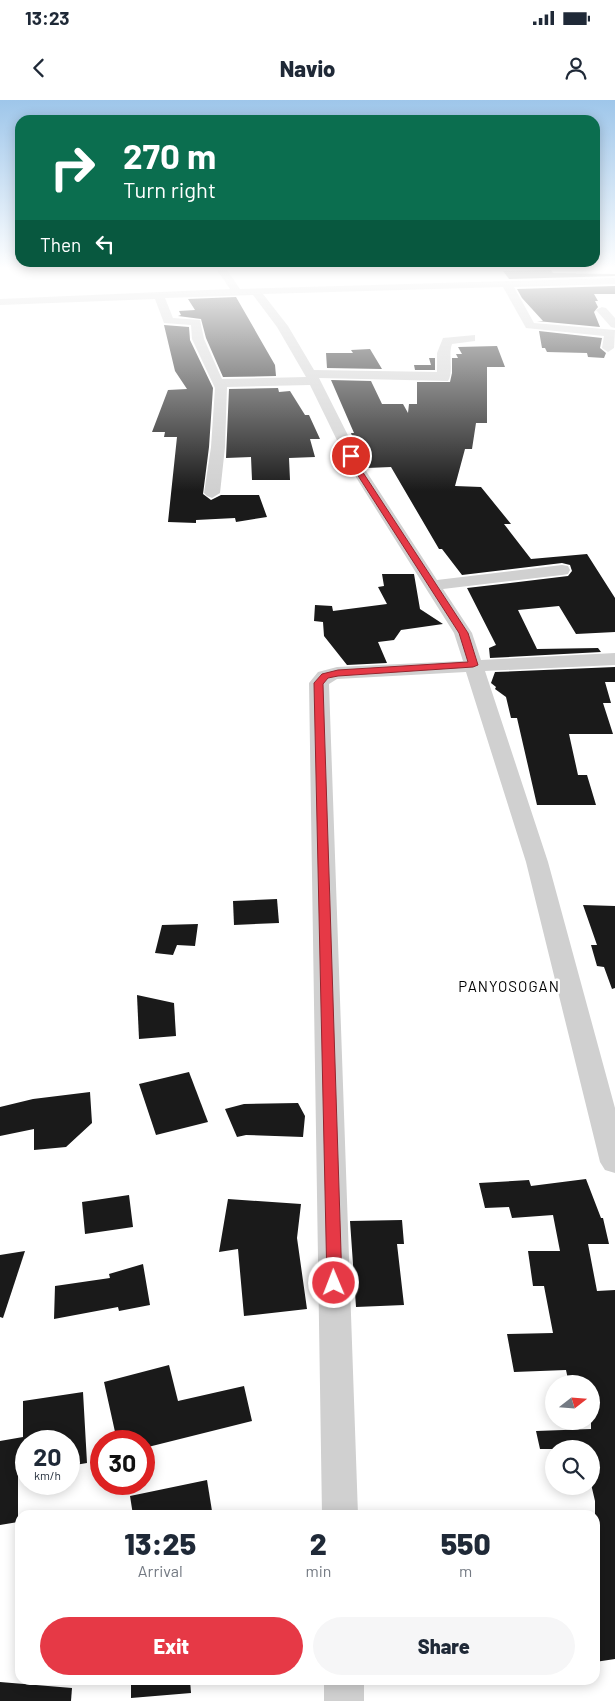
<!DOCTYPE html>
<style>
:root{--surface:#fff;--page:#f6f6f7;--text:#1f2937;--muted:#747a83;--accent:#e63946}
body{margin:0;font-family:Barlow,sans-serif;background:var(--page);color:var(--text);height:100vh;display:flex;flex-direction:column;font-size:19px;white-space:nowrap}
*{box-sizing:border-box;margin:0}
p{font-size:16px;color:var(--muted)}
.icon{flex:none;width:28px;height:28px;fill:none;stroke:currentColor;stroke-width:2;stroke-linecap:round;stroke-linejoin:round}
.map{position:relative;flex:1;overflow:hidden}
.sheet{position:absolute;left:15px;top:1410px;width:585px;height:175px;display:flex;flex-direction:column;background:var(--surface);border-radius:15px;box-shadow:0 2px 12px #0003}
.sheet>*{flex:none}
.top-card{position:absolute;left:15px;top:15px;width:585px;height:152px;border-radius:15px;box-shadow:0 2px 12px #0003;background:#0b6e4f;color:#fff;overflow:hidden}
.needle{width:32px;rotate:73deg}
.tools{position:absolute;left:545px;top:1275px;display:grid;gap:10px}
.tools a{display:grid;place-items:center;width:55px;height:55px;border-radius:50%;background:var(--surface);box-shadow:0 2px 12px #0003;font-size:25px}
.speed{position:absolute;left:15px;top:1330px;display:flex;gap:10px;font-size:25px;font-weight:700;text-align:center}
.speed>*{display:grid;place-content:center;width:65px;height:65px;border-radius:50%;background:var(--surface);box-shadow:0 2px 12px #0003;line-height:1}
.speed small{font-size:12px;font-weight:400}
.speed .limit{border:8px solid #d22;background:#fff;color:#111}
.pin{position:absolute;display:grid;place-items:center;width:42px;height:42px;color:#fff;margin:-21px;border:2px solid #fff;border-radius:50%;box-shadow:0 1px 5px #0007}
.me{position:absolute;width:55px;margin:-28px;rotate:359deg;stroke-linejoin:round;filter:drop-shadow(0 0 4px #0008)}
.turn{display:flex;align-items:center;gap:18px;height:105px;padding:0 25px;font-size:22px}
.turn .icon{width:65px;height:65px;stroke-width:2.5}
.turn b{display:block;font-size:35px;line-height:42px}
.then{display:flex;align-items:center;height:48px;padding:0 25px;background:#0003;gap:10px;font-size:19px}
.eta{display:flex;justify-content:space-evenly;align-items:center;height:85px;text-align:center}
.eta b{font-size:30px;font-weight:800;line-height:35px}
.primary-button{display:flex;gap:10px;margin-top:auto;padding:10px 25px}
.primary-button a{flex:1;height:58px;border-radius:30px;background:var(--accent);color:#fff;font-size:20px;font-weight:800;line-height:58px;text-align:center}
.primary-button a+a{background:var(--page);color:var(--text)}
.status{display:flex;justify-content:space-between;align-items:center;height:35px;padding:0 25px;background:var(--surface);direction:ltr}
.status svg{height:14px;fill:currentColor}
header{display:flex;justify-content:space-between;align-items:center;height:65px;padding:0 25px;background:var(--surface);font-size:22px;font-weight:800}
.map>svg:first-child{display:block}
.building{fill:#1a1a1a}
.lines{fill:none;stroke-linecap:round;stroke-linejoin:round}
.minor{fill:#d0d0d0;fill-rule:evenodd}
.route{fill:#e63946;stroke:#96252e}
.labels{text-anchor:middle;stroke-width:5;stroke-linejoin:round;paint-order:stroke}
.quarter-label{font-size:15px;letter-spacing:1px;fill:#000;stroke:#fff}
</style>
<div class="status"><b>13:23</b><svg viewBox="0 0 49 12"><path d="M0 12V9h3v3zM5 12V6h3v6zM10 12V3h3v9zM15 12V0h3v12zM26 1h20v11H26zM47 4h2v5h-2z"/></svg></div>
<header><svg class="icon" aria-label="back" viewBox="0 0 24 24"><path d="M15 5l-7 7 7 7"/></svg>Navio<svg class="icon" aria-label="person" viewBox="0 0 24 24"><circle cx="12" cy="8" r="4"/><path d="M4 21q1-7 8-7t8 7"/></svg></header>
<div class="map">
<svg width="615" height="1601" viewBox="0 0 615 1601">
<rect width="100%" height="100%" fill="#fff"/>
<g class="building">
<polygon points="551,170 553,173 615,174 615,176 509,179 503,171"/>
<polygon points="615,186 615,194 594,194 598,201 595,201 598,207 594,212 600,227 537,221 543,221 522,198 517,189"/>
<polygon points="236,197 275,265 276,276 223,277 206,238 201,219 178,216 181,215 179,211 195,210 188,199"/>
<polygon points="164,225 189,227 190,240 213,288 209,347 203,394 211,400 221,395 259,395 267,417 236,422 235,418 196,420 196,423 168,422 177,337 164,337 165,332 152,332 168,290 187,289 175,271"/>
<polygon points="539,231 602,238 600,248 606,253 604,258 588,257 587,253 547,252 545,248 542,248"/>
<polygon points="497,246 505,267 487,267 487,323 476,323 472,349 465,349 455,386 481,387 511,424 504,424 531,459 587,454 615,498 615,532 576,534 559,506 518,510 537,549 598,548 601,552 490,558 489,548 496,545 467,488 568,476 572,471 570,465 562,463 462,475 442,449 439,449 391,367 367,368 355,345 351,333 354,333 331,280 371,281 382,304 403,304 408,313 409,304 417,304 417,282 450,282 452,273 452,258 458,258 456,254 462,254 458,247"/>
<polygon points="370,249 382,269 327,268 326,253 353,253 351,250"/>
<polygon points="429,258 435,258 435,270 415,270 414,265 431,265"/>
<polygon points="278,288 279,292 290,291 305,315 309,315 320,339 310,339 315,357 289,358 290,380 252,380 251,357 226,358 229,289"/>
<polygon points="382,474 414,474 420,509 443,524 401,530 394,540 378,542 387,563 347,565 324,536 323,522 314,521 315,505 332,506 333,511 387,504 378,487 384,486"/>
<polygon points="615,567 615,582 605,582 611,603 603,603 613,634 569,634 578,675 587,675 596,705 537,705 517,618 511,618 506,597 495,589 496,587 491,583 495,572"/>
<polygon points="277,799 279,823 234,825 233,801"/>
<polygon points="583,805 615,806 615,888 612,889 604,867 597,866 591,845 597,845"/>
<polygon points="198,824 195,846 177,845 173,855 155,853 162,825"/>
<polygon points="137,895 174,903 176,936 139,939"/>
<polygon points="189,972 208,1022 156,1035 139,984"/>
<polygon points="90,992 92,1023 66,1047 34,1050 34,1029 0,1036 0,1007 33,999"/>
<polygon points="298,1003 305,1016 303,1037 246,1035 237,1037 225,1009 244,1004"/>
<polygon points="586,1079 601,1118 603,1118 609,1144 588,1144 597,1191 615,1190 615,1559 595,1562 595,1401 591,1384 591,1349 540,1349 536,1331 591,1329 591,1284 569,1284 566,1270 514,1272 507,1234 553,1233 544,1186 533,1186 528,1151 560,1151 553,1115 512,1118 509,1107 485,1108 479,1083 529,1080 531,1086"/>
<polygon points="129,1095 133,1127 85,1134 82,1102"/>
<polygon points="228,1099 301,1104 297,1138 307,1209 244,1216 238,1149 219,1152"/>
<polygon points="402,1120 404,1144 397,1144 404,1205 356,1207 350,1121"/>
<polygon points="25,1151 3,1218 0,1217 0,1155"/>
<polygon points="143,1164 150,1205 119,1211 118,1207 54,1219 55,1186 110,1178 109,1174"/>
<polygon points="169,1265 178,1301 244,1286 252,1321 144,1348 144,1341 117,1341 104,1282"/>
<polygon points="83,1292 87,1363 69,1366 69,1341 26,1341 26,1373 18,1374 18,1422 0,1425 0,1341 23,1337 23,1301"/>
<polygon points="207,1380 212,1411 194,1415 133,1415 130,1396"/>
<polygon points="131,1580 190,1580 191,1593 131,1598"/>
<polygon points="0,1582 72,1588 71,1601 0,1601"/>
</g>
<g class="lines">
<g class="minor">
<path d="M215 167H225L240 189 615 178V184L514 187 534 223 615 230 614 248 608 252 602 248 604 236 526 228 503 187 263 194 288 226 314 270 437 272V253L443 238 475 235V241L452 244C448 255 454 272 448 281L319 278 366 371 437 480 562 465 568 466 570 470 568 474 562 475 443 489 472 533 481 560 615 553V565L485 571 548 762 615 1008V1073L605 1070 600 1062 526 762 466 572 337 579 329 584 358 1415H322L309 583 318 572 337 567 463 561 454 533 352 371 310 285 227 287 225 347 220 393 212 398 207 396 204 393 211 347 215 288 192 239 191 225 164 223 155 199 0 205V199L230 189ZM253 195 277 227 306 277 222 279 204 239 200 220 173 218 165 198Z"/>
<polygon points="602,207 606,208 615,218 615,228 611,227 596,210"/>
<rect x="324" y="1580" width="40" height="21"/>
</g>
</g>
<linearGradient id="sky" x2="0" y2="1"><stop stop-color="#9ec6ea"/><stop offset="0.43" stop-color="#fff"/><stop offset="1" stop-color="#fff" stop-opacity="0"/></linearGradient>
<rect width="615" height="391" fill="url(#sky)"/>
<polygon class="route" points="351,354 355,356 362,371 468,533 478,565 473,567 338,576 328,578 323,584 342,1183 340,1187 334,1189 329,1187 327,1183 314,583 322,574 338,570 468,562 459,533 355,371 348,356"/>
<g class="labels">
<g class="quarter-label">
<text x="509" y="892">PANYOSOGAN</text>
</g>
</g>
</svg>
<div class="tools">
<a><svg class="needle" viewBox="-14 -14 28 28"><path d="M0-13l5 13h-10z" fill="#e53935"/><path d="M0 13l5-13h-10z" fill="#747a83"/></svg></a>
<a><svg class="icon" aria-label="search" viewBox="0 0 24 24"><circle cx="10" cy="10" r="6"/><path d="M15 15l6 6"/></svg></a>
</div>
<div class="speed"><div>20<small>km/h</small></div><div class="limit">30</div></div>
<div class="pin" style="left:351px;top:356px;background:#d93025"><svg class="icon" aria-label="arrive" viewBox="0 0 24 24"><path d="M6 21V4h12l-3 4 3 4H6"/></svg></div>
<svg class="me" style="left:334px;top:1183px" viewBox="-20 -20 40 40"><circle r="17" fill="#e63946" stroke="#fff" stroke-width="3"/><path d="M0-11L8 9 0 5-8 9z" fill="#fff"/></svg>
<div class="top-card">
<div class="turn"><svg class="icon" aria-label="right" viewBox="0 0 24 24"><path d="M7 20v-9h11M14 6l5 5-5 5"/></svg><div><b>270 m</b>Turn right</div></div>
<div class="then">Then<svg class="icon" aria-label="left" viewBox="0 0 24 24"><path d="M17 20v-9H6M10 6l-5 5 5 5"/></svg></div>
</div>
<section class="sheet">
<div class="eta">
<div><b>13:25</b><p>Arrival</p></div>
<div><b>2</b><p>min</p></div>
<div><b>550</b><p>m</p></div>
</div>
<div class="primary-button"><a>Exit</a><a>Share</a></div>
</section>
</div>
